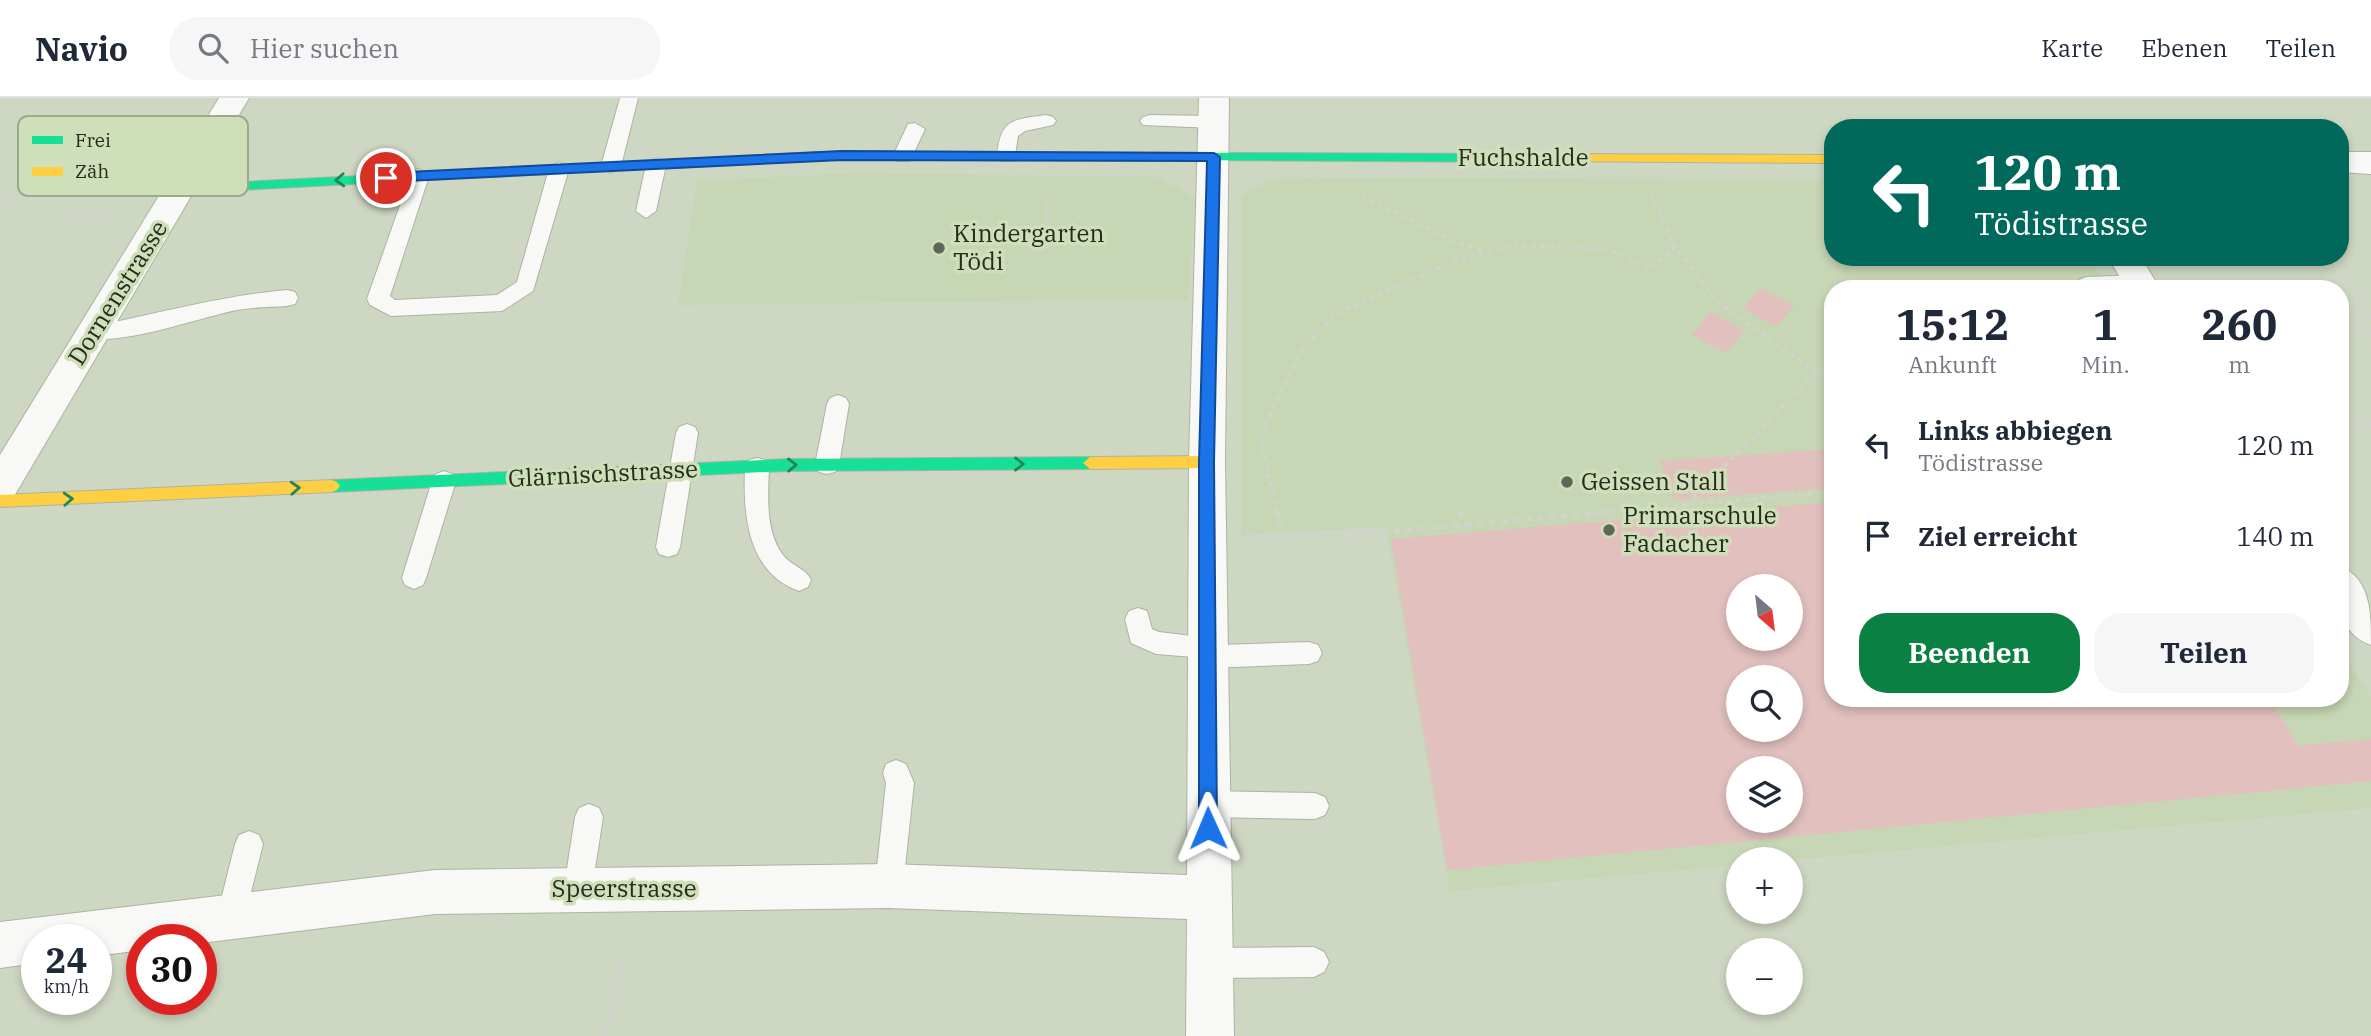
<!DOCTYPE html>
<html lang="de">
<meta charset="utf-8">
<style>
:root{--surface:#fff;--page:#f6f6f7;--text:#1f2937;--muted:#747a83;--line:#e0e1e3;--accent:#0b8043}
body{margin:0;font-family:"IBM Plex Serif",serif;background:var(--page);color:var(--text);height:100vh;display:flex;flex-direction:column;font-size:26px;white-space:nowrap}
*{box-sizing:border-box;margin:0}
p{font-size:23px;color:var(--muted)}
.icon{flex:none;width:38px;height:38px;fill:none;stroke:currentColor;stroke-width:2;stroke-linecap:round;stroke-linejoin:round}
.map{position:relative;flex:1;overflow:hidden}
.sheet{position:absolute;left:1824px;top:182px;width:525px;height:427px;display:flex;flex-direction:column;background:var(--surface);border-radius:28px;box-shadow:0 4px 10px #0003}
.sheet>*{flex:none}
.top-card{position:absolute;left:1824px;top:21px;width:525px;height:147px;border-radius:28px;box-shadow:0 4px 10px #0003;background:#00695c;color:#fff;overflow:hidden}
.needle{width:46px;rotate:152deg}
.tools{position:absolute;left:1726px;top:476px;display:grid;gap:14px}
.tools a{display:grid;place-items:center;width:77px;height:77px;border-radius:50%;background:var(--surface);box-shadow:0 4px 10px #0003;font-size:35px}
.speed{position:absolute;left:21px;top:826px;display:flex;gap:14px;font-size:35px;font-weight:700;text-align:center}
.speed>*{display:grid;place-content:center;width:91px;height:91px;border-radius:50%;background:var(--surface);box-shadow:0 4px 10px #0003;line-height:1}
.speed small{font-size:18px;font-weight:400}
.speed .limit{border:10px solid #d22;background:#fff;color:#111}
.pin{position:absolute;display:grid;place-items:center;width:60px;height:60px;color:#fff;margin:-30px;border:4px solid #fff;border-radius:50%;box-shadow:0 2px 7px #0007}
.me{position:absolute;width:77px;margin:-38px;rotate:359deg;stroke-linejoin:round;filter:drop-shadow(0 0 5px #0008)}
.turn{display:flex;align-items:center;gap:24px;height:147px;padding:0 35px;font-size:32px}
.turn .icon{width:91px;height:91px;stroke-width:2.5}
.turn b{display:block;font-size:49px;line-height:60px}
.eta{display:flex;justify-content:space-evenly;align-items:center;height:119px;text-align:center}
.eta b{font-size:42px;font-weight:700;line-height:49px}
.primary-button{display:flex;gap:14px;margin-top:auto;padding:14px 35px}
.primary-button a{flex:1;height:80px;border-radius:28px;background:var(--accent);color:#fff;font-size:28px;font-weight:700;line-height:80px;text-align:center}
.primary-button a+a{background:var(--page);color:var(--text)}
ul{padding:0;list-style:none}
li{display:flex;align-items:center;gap:21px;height:91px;padding:0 35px}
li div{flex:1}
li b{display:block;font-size:26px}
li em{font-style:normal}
header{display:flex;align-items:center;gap:42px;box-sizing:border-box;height:98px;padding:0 35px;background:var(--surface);border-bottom:2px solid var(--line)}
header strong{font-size:33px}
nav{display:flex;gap:38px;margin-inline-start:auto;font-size:24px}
.search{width:490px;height:63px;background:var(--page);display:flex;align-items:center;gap:18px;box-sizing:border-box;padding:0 24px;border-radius:28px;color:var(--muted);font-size:26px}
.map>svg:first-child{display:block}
.built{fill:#c7d6b4;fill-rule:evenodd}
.green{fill:#e1c0be;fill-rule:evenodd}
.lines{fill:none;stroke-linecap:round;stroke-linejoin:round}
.lane-casing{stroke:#acb4a3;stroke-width:2}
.street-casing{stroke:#acb4a3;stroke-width:2}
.fast-casing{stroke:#acb4a3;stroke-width:2}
.slow-casing{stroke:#acb4a3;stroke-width:2}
.path-far1{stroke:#d1d4cd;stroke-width:3.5;stroke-dasharray:4.5 4.5;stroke-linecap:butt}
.path{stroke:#d1d4cd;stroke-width:4.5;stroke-dasharray:6 6;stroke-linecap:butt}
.lane{fill:#f8f9f6;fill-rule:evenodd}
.street{fill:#f8f9f6;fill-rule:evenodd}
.fast{fill:#16e098;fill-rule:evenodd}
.slow{fill:#ffcf43;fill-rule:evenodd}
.oneway{stroke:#1e865a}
.route{fill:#1a73e8;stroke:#114b97;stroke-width:2}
.poi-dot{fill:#616757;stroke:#cfdfba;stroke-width:2.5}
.labels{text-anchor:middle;stroke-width:7;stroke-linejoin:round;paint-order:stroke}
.street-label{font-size:24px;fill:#262b1d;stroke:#cfdfba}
.poi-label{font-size:24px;fill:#262b1d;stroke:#cfdfba;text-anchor:start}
.key{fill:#cfdfba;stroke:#9ca98b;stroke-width:2}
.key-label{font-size:19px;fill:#262b1d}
</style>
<header>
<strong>Navio</strong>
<div class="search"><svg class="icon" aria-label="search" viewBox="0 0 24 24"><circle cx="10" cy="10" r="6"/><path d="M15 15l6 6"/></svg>Hier suchen</div>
<nav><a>Karte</a><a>Ebenen</a><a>Teilen</a></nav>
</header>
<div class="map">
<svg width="2371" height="938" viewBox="0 0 2371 938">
<rect width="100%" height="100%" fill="#ced7c2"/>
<g class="built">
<polygon points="857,75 1157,79 1195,100 1188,201 678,207 697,83"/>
<path d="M1433 80 1832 82V159H2088L2108 191H1832V600H2340V551L2371 599V710L1790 762 1738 761V767L1450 793 1386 429 1241 437V98L1274 81ZM1738 488H1790V541H1738ZM1738 579H1790V632H1738ZM1738 670H1790V723H1738Z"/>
</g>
<g class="green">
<polygon points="1760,190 1794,207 1777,229 1743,211"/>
<polygon points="1710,214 1744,232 1727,255 1692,237"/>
<polygon points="1832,351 1832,390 1674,402 1660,363"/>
<path d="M1832 404V600H2269L2298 648 2371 641V683L1447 772 1391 441ZM1738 488H1790V541H1738ZM1738 579H1790V632H1738ZM1738 670H1790V723H1738Z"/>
</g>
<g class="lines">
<defs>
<g id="lane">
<polygon points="620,0 638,0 621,68 611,75 601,68"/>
<path d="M1046 17 1053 19 1056 23 1053 27 1025 33 1018 38 1014 63H1000L997 58C1001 20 1012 22 1046 17Z"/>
<polygon points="1150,17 1214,18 1224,24 1214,30 1143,27 1140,23 1143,19"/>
<polygon points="915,25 925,31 910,63 896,63 893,58 908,26"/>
<polygon points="656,60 666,67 656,113 646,120 636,113 646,67"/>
<polygon points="559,64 569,71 533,193 502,213 391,218 370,207 367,201 412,73 419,71 429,78 390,198 395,202 497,197 517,184 549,71"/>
<polygon points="2141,177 2148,180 2152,185 2148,190 2078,191 2075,187 2079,182 2086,179"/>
<path d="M287 192 295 194 298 200 295 206 287 208C271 209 254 209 237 212 200 219 120 249 86 239L83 233 86 227C99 223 112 225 124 222 179 210 231 197 287 192Z"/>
<polygon points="838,297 846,300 849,306 839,367 835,374 827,376 819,374 815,367 827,306 830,300"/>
<polygon points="687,326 695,329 698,335 680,449 677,456 668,459 659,456 656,449 676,335 679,329"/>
<path d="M757 360 765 362 769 369C768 396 765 434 783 457 791 468 806 470 811 482L808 489 799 493C747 474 743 417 745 369L749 362Z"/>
<polygon points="444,373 452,376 456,383 426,480 423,487 414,491 405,487 402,480 432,383 436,376"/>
<polygon points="1138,510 1147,513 1152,531 1159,534 1216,541 1219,547 1309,544 1318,547 1322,555 1318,563 1309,566 1207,570 1198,567 1194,559 1156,556 1131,545 1125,521 1129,513"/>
<polygon points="896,662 906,666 914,685 903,788 899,798 889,802 879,798 875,788 886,685 883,675 886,666"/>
<polygon points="1208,693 1315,695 1325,699 1329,708 1325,717 1315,721 1208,719 1198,715 1194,706 1198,697"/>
<polygon points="589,706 599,710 603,719 592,790 588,800 578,804 568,800 564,790 575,719 579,710"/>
<polygon points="249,733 259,737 263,746 245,818 241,828 231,832 221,828 217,818 235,746 239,737"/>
<polygon points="1314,849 1324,854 1329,864 1324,874 1314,879 1209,880 1199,875 1194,865 1199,855 1209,850"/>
</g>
<g id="street">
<polygon points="219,0 249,0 13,400 0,404 0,357"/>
<polygon points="1199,0 1229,0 1225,364 1234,938 1186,938 1187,821 889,810 435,816 201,845 201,842 142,842 142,852 96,858 96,842 37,842 37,865 0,870 0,824 435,772 889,766 1187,777 1189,364"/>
<polygon points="2340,54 2371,54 2371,76 2340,74"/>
<polygon points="2108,159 2141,159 2160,191 2127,191"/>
<path d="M2340 468C2371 481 2371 515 2371 547 2336 535 2339 500 2340 468Z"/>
</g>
<g id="fast">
<polygon points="975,54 1540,56 1546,60 1540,64 971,61 971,55"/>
<polygon points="656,63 662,67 660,70 182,95 176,91 182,87"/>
<polygon points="1090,359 1097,365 1090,371 787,373 332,394 327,392 324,388 327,384 332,382 787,361"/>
</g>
<g id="slow">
<polygon points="842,53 975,54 981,58 975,62 842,61 656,71 650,67 656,63"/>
<polygon points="1540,56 1832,57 1832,65 1536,63 1536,57"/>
<polygon points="1207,358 1214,364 1207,370 1090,371 1083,365 1090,359"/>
<polygon points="332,382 337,384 340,388 337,392 332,394 0,409 0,397"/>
</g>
</defs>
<use href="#lane" class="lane-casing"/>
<use href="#street" class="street-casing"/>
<use href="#fast" class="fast-casing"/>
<use href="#slow" class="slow-casing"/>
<g class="path-far1">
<polyline points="580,0 593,4"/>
<polyline points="1651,97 1675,149 1717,203 1832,285"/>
<polyline points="0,98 129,99"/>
<polyline points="1362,98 1454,143 1485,154"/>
<polyline points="54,131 75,119 116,119"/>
<polyline points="1047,151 1048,95"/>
<polyline points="2329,159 2371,214"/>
<polyline points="2359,222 2371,239"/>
<polyline points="2340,223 2371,220"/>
<polyline points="2340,327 2371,325"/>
<polyline points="1687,407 1815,275"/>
<polyline points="1277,415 1262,346 1267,323 1300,254 1334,217 1449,165 1510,147 1609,151 1650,171 1675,149"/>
<polyline points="1592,415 1832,394"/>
</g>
<g class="path">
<polyline points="1277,414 1282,436"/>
<polyline points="1460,414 1464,427"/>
<polyline points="1250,437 1396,433 1611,414"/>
<polyline points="605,938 628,840"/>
</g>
<use href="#lane" class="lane"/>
<use href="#street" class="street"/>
<use href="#fast" class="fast"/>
<use href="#slow" class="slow"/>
</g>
<defs><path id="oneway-chevron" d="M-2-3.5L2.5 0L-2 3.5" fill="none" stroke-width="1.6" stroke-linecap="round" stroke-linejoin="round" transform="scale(1.75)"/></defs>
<g class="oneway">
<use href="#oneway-chevron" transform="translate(340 82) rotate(177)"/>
<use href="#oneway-chevron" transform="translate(1019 366)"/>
<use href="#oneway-chevron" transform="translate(792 367) rotate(-1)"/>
<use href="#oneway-chevron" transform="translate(295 390) rotate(-3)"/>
<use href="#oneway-chevron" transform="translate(68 401) rotate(-3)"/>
</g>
<polygon class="route" points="842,53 1214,55 1220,59 1214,364 1217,730 1215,736 1208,738 1202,736 1199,730 1199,364 1207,63 842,62 386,84 379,80 386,75"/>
<g class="poi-dot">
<circle cx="939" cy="150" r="7"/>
<circle cx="1567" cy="384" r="7"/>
<circle cx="1609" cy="432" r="7"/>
</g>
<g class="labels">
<g class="street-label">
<text x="1523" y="68">Fuchshalde</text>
<text transform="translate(118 195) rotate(-58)" y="8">Dornenstrasse</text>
<text transform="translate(603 376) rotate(-3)" y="8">Glärnischstrasse</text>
<text x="624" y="799">Speerstrasse</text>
</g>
<g class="poi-label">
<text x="953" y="144">Kindergarten<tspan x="953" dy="28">Tödi</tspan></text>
<text x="1581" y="392">Geissen Stall</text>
<text x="1623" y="426">Primarschule<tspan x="1623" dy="28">Fadacher</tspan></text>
</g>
</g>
<rect x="18" y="18" width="230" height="80" rx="10" class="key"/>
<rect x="32" y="38" width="31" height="8" fill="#16e098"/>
<rect x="32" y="69" width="31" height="9" fill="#ffcf43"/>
<g class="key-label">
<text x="75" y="49">Frei</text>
<text x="75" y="80">Zäh</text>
</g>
</svg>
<div class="tools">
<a><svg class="needle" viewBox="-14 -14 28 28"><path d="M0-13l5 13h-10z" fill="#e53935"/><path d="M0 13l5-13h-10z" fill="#747a83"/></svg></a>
<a><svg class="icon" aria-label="search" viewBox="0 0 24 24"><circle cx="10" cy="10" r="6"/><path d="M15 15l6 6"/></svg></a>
<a><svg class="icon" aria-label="layers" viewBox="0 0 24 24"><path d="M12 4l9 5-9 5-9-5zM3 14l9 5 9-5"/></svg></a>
<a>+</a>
<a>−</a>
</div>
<div class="speed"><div>24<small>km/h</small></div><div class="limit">30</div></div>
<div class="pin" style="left:386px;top:80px;background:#d93025"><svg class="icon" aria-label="arrive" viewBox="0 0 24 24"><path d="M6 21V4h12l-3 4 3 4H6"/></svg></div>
<svg class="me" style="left:1208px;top:730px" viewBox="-20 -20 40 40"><path d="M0-17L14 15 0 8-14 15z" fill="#1a73e8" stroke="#fff" stroke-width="4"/></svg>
<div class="top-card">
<div class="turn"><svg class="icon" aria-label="left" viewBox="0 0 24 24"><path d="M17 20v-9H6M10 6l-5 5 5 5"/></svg><div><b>120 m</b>Tödistrasse</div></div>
</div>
<section class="sheet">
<div class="eta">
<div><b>15:12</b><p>Ankunft</p></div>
<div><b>1</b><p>Min.</p></div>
<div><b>260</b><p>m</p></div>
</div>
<ul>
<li><svg class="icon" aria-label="left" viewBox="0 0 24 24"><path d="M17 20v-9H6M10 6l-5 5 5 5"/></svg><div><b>Links abbiegen</b><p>Tödistrasse</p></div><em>120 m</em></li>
<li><svg class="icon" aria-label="arrive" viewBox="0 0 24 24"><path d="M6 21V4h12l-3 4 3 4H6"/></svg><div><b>Ziel erreicht</b></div><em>140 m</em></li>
</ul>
<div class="primary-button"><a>Beenden</a><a>Teilen</a></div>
</section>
</div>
